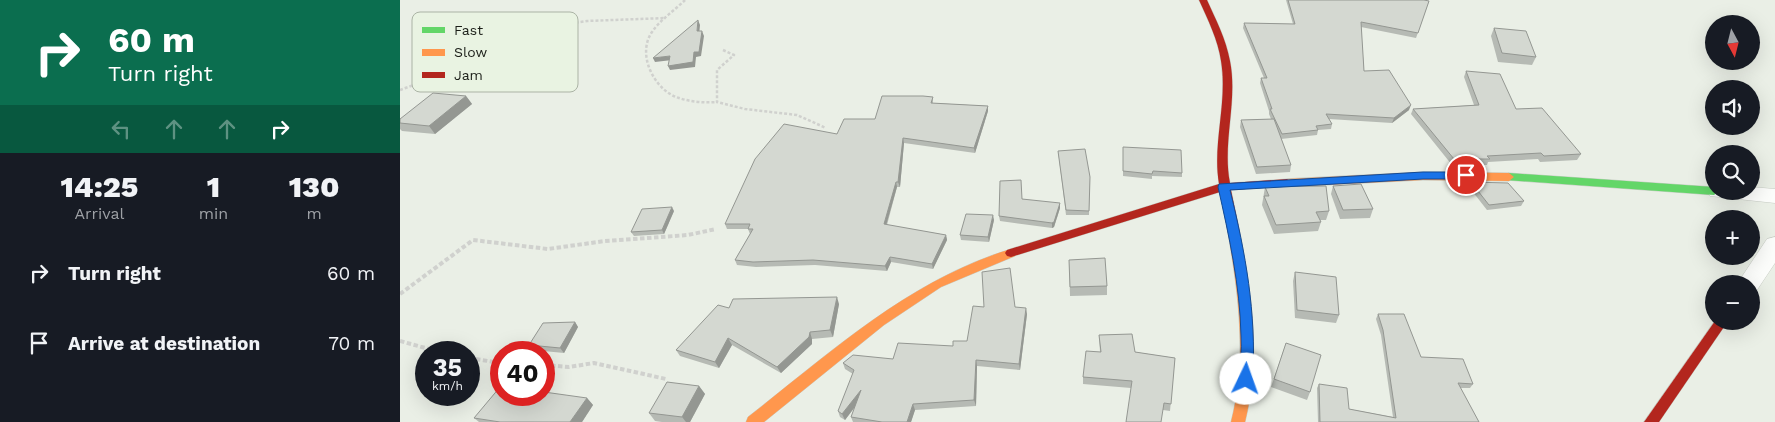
<!DOCTYPE html>
<meta charset="utf-8">
<style>
:root{--surface:#171b24;--page:#20242c;--text:#f1f3f6;--muted:#9ea1a6}
body{margin:0;font-family:"Work Sans",sans-serif;background:var(--page);color:var(--text);height:100vh;display:flex;flex-direction:column;font-size:19px;white-space:nowrap}
*{box-sizing:border-box;margin:0}
p{font-size:16px;color:var(--muted)}
.icon{flex:none;width:28px;height:28px;fill:none;stroke:currentColor;stroke-width:2;stroke-linecap:round;stroke-linejoin:round}
.map{position:relative;flex:1;overflow:hidden}
.panel{display:flex;flex-direction:column;background:var(--surface);width:400px}
.panel>*{flex:none}
.guide{background:#0b6e4f;color:#fff;overflow:hidden}
.needle{width:32px;rotate:173deg}
.controls{position:absolute;left:1305px;top:15px;display:grid;gap:10px}
.controls a{display:grid;place-items:center;width:55px;height:55px;border-radius:50%;background:var(--surface);box-shadow:0 5px 20px #0002;font-size:25px}
.speed{position:absolute;left:15px;top:341px;display:flex;gap:10px;font-size:25px;font-weight:700;text-align:center}
.speed>*{display:grid;place-content:center;width:65px;height:65px;border-radius:50%;background:var(--surface);box-shadow:0 5px 20px #0002;line-height:1}
.speed small{font-size:12px;font-weight:400}
.speed .limit{border:8px solid #d22;background:#fff;color:#111}
.pin{position:absolute;display:grid;place-items:center;width:42px;height:42px;color:#fff;margin:-21px;border:2px solid #fff;border-radius:50%;box-shadow:0 1px 5px #0007}
.me{position:absolute;width:55px;margin:-28px;rotate:3deg;stroke-linejoin:round;filter:drop-shadow(0 0 4px #0008)}
.turn{display:flex;align-items:center;gap:18px;height:105px;padding:0 25px;font-size:22px}
.turn .icon{width:65px;height:65px;stroke-width:2.5}
.turn b{display:block;font-size:35px;line-height:42px}
.lanes{display:flex;align-items:center;height:48px;padding:0 25px;background:#0003;justify-content:center;gap:25px;direction:ltr}
.lanes .off{opacity:.35}
.eta{display:flex;justify-content:space-evenly;align-items:center;height:85px;text-align:center}
.eta b{font-size:30px;font-weight:800;line-height:35px}
ul{padding:0;list-style:none}
li{display:flex;align-items:center;gap:15px;height:70px;padding:0 25px}
li div{flex:1}
li b{display:block;font-size:19px}
li em{font-style:normal}
main{display:flex;flex:1;min-height:0}
.map>svg:first-child{display:block}
.lines{fill:none;stroke-linecap:round;stroke-linejoin:round}
.street-casing{stroke:#c7ccc4;stroke-width:1}
.fast-casing{stroke:#c7ccc4;stroke-width:1}
.slow-casing{stroke:#c7ccc4;stroke-width:1}
.jam-casing{stroke:#c7ccc4;stroke-width:1}
.path-far1{stroke:#d0d1ce;stroke-width:2.5;stroke-dasharray:3 2;stroke-linecap:butt}
.path{stroke:#d0d1ce;stroke-width:4;stroke-dasharray:4.5 2.5;stroke-linecap:butt}
.street{fill:#fcfdfb;fill-rule:evenodd}
.fast{fill:#63d668;fill-rule:evenodd}
.slow{fill:#ff974d;fill-rule:evenodd}
.jam{fill:#b3261e;fill-rule:evenodd}
.wall{fill:#b6bab4}
.shaded-wall{fill:#949792}
.building{fill:#d4d8d1;stroke:#949792}
.route{fill:#1a73e8;stroke:#114b97}
.key{fill:#e9f3e2;stroke:#abb3a5;stroke-width:1}
.key-label{font-size:14px;fill:#1b1e18}
</style>
<main>
<section class="panel">
<div class="guide">
<div class="turn"><svg class="icon" aria-label="right" viewBox="0 0 24 24"><path d="M7 20v-9h11M14 6l5 5-5 5"/></svg><div><b>60 m</b>Turn right</div></div>
<div class="lanes"><svg class="icon off" aria-label="left" viewBox="0 0 24 24"><path d="M17 20v-9H6M10 6l-5 5 5 5"/></svg><svg class="icon off" aria-label="ahead" viewBox="0 0 24 24"><path d="M12 20V5M6 11l6-6 6 6"/></svg><svg class="icon off" aria-label="ahead" viewBox="0 0 24 24"><path d="M12 20V5M6 11l6-6 6 6"/></svg><svg class="icon" aria-label="right" viewBox="0 0 24 24"><path d="M7 20v-9h11M14 6l5 5-5 5"/></svg></div>
</div>
<div class="eta">
<div><b>14:25</b><p>Arrival</p></div>
<div><b>1</b><p>min</p></div>
<div><b>130</b><p>m</p></div>
</div>
<ul>
<li><svg class="icon" aria-label="right" viewBox="0 0 24 24"><path d="M7 20v-9h11M14 6l5 5-5 5"/></svg><div><b>Turn right</b></div><em>60 m</em></li>
<li><svg class="icon" aria-label="arrive" viewBox="0 0 24 24"><path d="M6 21V4h12l-3 4 3 4H6"/></svg><div><b>Arrive at destination</b></div><em>70 m</em></li>
</ul>
</section>
<div class="map">
<svg width="1375" height="422" viewBox="0 0 1375 422">
<rect width="100%" height="100%" fill="#eaefe6"/>
<g class="lines">
<defs>
<g id="street">
<polygon points="1314,185 1314,191 1351,191 1351,187 1375,189 1375,203 1310,196 1307,191 1310,186"/>
<polygon points="1375,237 1375,263 1357,290 1351,292 1351,284 1337,284 1367,239"/>
</g>
<polygon id="fast" points="1109,173 1314,187 1314,191 1319,191 1314,195 1105,180 1104,177"/>
<g id="slow">
<polygon points="1023,172 1109,173 1114,177 1109,181 1023,180 887,187 882,183 887,179"/>
<path d="M834 229 840 233C852 296 861 358 845 422H831C847 359 839 297 828 233Z"/>
<path d="M611 249 615 250 617 253 615 256 541 287 484 325 364 422H346L348 417C430 353 509 280 611 249Z"/>
</g>
<g id="jam">
<path d="M799 0H807C816 20 826 39 830 61 838 101 822 143 830 183L887 179 892 183 891 186 831 190 840 233 834 237 828 233 820 192 611 257 607 256 605 253 607 250 819 184C812 144 828 102 821 61 818 40 808 20 799 0Z"/>
<polygon points="1315,321 1328,321 1259,422 1244,422"/>
</g>
</defs>
<use href="#street" class="street-casing"/>
<use href="#fast" class="fast-casing"/>
<use href="#slow" class="slow-casing"/>
<use href="#jam" class="jam-casing"/>
<g class="path-far1">
<path d="M285 0C275 10 260 20 252 32 236 55 255 91 279 98 291 102 305 103 317 102"/>
<polyline points="323,50 334,55 317,70 317,102 345,109 397,115 426,128"/>
<polyline points="0,90 85,59 116,50 151,26 187,21 266,18"/>
</g>
<g class="path">
<polyline points="0,294 73,240 148,249 205,241 288,235 316,229"/>
<polyline points="0,341 40,352"/>
<polyline points="69,358 101,363"/>
<polyline points="144,365 169,367 194,363 266,379"/>
</g>
<use href="#street" class="street"/>
<use href="#fast" class="fast"/>
<use href="#slow" class="slow"/>
<use href="#jam" class="jam"/>
</g>
<g class="wall">
<polygon points="886,0 1024,0 1029,1 1016,38 961,27 964,71 1009,110 992,123 929,119 932,124 931,129 918,130 917,135 881,139 891,165 890,172 856,174 840,127 841,120 871,119 869,114 869,111 860,83 861,78 864,78 843,28 844,23 893,24"/>
<polygon points="1094,28 1136,57 1132,65 1098,62 1091,36"/>
<polygon points="1066,71 1116,109 1181,154 1177,160 1140,162 1138,159 1088,162 1087,165 1052,165 1011,114 1013,109 1074,105 1064,77"/>
<polygon points="66,96 72,104 35,134 2,131 0,129 0,119"/>
<polygon points="533,97 533,103 588,106 588,111 575,153 504,143 500,187 497,187 487,225 546,235 547,240 533,269 491,262 487,271 415,265 356,267 337,265 335,260 350,234 348,229 327,229 325,224 437,134"/>
<polygon points="723,147 782,173 782,177 752,176 752,179 723,176"/>
<polygon points="658,151 690,177 689,215 666,215"/>
<polygon points="1071,182 1124,201 1121,206 1087,210 1069,187"/>
<polygon points="933,186 973,209 970,218 940,219 931,194"/>
<polygon points="865,187 929,211 926,220 920,220 921,222 918,231 874,234 862,205"/>
<polygon points="622,199 660,208 654,227 652,228 600,221 599,216"/>
<polygon points="274,211 264,234 234,236 231,232"/>
<polygon points="594,220 589,242 561,240 560,235"/>
<polygon points="669,260 707,286 707,295 670,296"/>
<polygon points="895,272 939,315 936,323 895,318 893,281"/>
<polygon points="439,304 433,337 412,339 412,344 381,373 332,345 319,368 280,356 276,350 329,308"/>
<polygon points="627,314 620,370 577,366 576,406 515,410 511,422 453,422 451,417 455,407 445,420 440,417 438,411 453,374 445,369 443,363 493,359 553,346 567,341"/>
<polygon points="978,314 1021,357 1073,384 1070,388 1060,388 1079,422 918,422 917,388 919,384 949,409 993,417 981,335 976,319"/>
<polygon points="175,322 178,327 164,353 133,350 129,345"/>
<polygon points="699,335 735,352 775,358 770,411 763,410 731,388 683,384 683,377 700,352"/>
<polygon points="886,343 910,392 907,400 871,387"/>
<polygon points="299,386 305,394 290,422 262,422 255,421 249,413"/>
<polygon points="101,395 187,398 193,405 182,422 79,422 74,418"/>
</g>
<g class="shaded-wall">
<polygon points="298,20 300,25 299,35 297,31"/>
<polygon points="302,31 304,36 301,56 296,57 295,67 270,70 268,66"/>
<polygon points="270,56 272,60 255,62 253,58"/>
<polygon points="66,96 72,104 35,134 29,126"/>
<polygon points="1011,105 1009,110 992,123 994,118"/>
<polygon points="588,106 588,111 575,153 574,148"/>
<polygon points="503,138 504,143 500,187 498,182"/>
<polygon points="496,182 497,187 485,229 484,224"/>
<polygon points="660,203 660,208 654,227 652,228 652,223"/>
<polygon points="272,207 274,211 264,234 262,230"/>
<polygon points="593,215 594,220 589,242 588,237"/>
<polygon points="546,235 547,240 533,269 532,264"/>
<polygon points="490,257 491,262 487,271 485,266"/>
<polygon points="437,297 439,304 433,337 430,330"/>
<polygon points="626,308 627,314 620,370 619,364"/>
<polygon points="175,322 178,327 164,353 160,348"/>
<polygon points="410,332 412,339 412,344 381,373 377,367"/>
<polygon points="328,338 332,345 319,368 315,362"/>
<polygon points="576,360 577,366 576,406 574,400"/>
<polygon points="299,386 305,394 290,422 286,422 282,417"/>
<polygon points="461,390 463,396 445,420 442,414"/>
<polygon points="187,398 193,405 182,422 170,422"/>
<polygon points="513,404 515,410 511,422 507,422"/>
</g>
<g class="building">
<polygon points="888,0 1024,0 1029,1 1018,33 961,22 964,71 989,70 1011,105 994,118 926,114 932,124 916,126 918,130 882,134 870,109 872,109 861,78 867,78 844,23 895,24"/>
<polygon points="298,20 297,31 302,31 299,52 294,52 293,62 268,66 270,56 253,58"/>
<polygon points="1094,28 1126,31 1136,57 1102,53"/>
<polygon points="1066,71 1100,74 1116,109 1142,108 1181,154 1144,156 1141,153 1087,156 1090,159 1054,159 1013,109 1079,105"/>
<polygon points="33,93 66,96 29,126 0,123 0,119"/>
<polygon points="482,96 523,96 533,97 531,103 588,106 574,148 503,138 498,182 496,182 484,224 546,235 532,264 490,257 485,266 413,260 353,262 335,260 353,229 348,229 350,224 325,224 355,159 384,124 437,134 444,119 475,119"/>
<polygon points="874,119 891,165 857,167 841,120"/>
<polygon points="723,147 781,150 782,173 753,171 752,174 723,171"/>
<polygon points="685,149 690,177 689,211 666,210 658,151"/>
<polygon points="621,180 622,199 660,203 654,222 652,223 599,216 600,181"/>
<polygon points="1071,182 1108,183 1124,201 1089,205"/>
<polygon points="961,184 973,209 943,210 933,186"/>
<polygon points="926,186 929,211 916,212 921,222 876,225 864,196 869,196 865,187"/>
<polygon points="272,207 262,230 231,232 242,209"/>
<polygon points="566,214 593,215 588,237 560,235"/>
<polygon points="705,258 707,286 670,287 669,260"/>
<polygon points="610,268 615,307 626,308 619,364 576,360 574,400 513,404 507,422 482,422 451,417 461,390 442,414 438,411 454,370 443,363 453,355 493,359 498,343 553,346 553,341 567,341 573,306 584,307 582,272"/>
<polygon points="895,272 936,277 939,315 897,310"/>
<polygon points="437,297 430,330 410,332 409,337 377,367 328,338 315,362 276,350 318,305 329,308 333,299"/>
<polygon points="978,314 1004,314 1021,357 1063,359 1073,384 1058,383 1079,422 920,422 919,384 947,388 949,409 996,418 983,330"/>
<polygon points="175,322 160,348 129,345 143,323"/>
<polygon points="732,334 735,352 775,358 771,404 764,403 761,422 726,422 732,381 683,377 686,351 701,352 699,335"/>
<polygon points="886,343 921,355 910,392 874,379"/>
<polygon points="267,382 299,386 282,417 249,413"/>
<polygon points="100,387 101,387 101,395 144,395 144,392 187,398 170,422 100,422 74,418"/>
</g>
<path class="route" d="M1023 172H1066L1071 175 1066 179H1023L830 190C846 255 856 311 853 379L851 383 846 385 841 383 839 379C840 365 842 350 841 336 840 285 829 236 818 187L819 184Z"/>
<rect x="12" y="12" width="166" height="80" rx="8" class="key"/>
<rect x="22" y="27" width="23" height="6" fill="#63d668"/>
<rect x="22" y="49" width="23" height="7" fill="#ff974d"/>
<rect x="22" y="72" width="23" height="6" fill="#b3261e"/>
<g class="key-label">
<text x="54" y="35">Fast</text>
<text x="54" y="57">Slow</text>
<text x="54" y="80">Jam</text>
</g>
</svg>
<div class="controls">
<a><svg class="needle" viewBox="-14 -14 28 28"><path d="M0-13l5 13h-10z" fill="#e53935"/><path d="M0 13l5-13h-10z" fill="#9ea1a6"/></svg></a>
<a><svg class="icon" aria-label="sound" viewBox="0 0 24 24"><path d="M4 9h4l5-4v14l-5-4H4zM17 9q2 3 0 6"/></svg></a>
<a><svg class="icon" aria-label="search" viewBox="0 0 24 24"><circle cx="10" cy="10" r="6"/><path d="M15 15l6 6"/></svg></a>
<a>+</a>
<a>−</a>
</div>
<div class="speed"><div>35<small>km/h</small></div><div class="limit">40</div></div>
<div class="pin" style="left:1066px;top:175px;background:#d93025"><svg class="icon" aria-label="arrive" viewBox="0 0 24 24"><path d="M6 21V4h12l-3 4 3 4H6"/></svg></div>
<svg class="me" style="left:846px;top:379px" viewBox="-20 -20 40 40"><circle r="19" fill="#fff"/><path d="M0-13L10 11 0 6-10 11z" fill="#1a73e8"/></svg>
</div>
</main>
